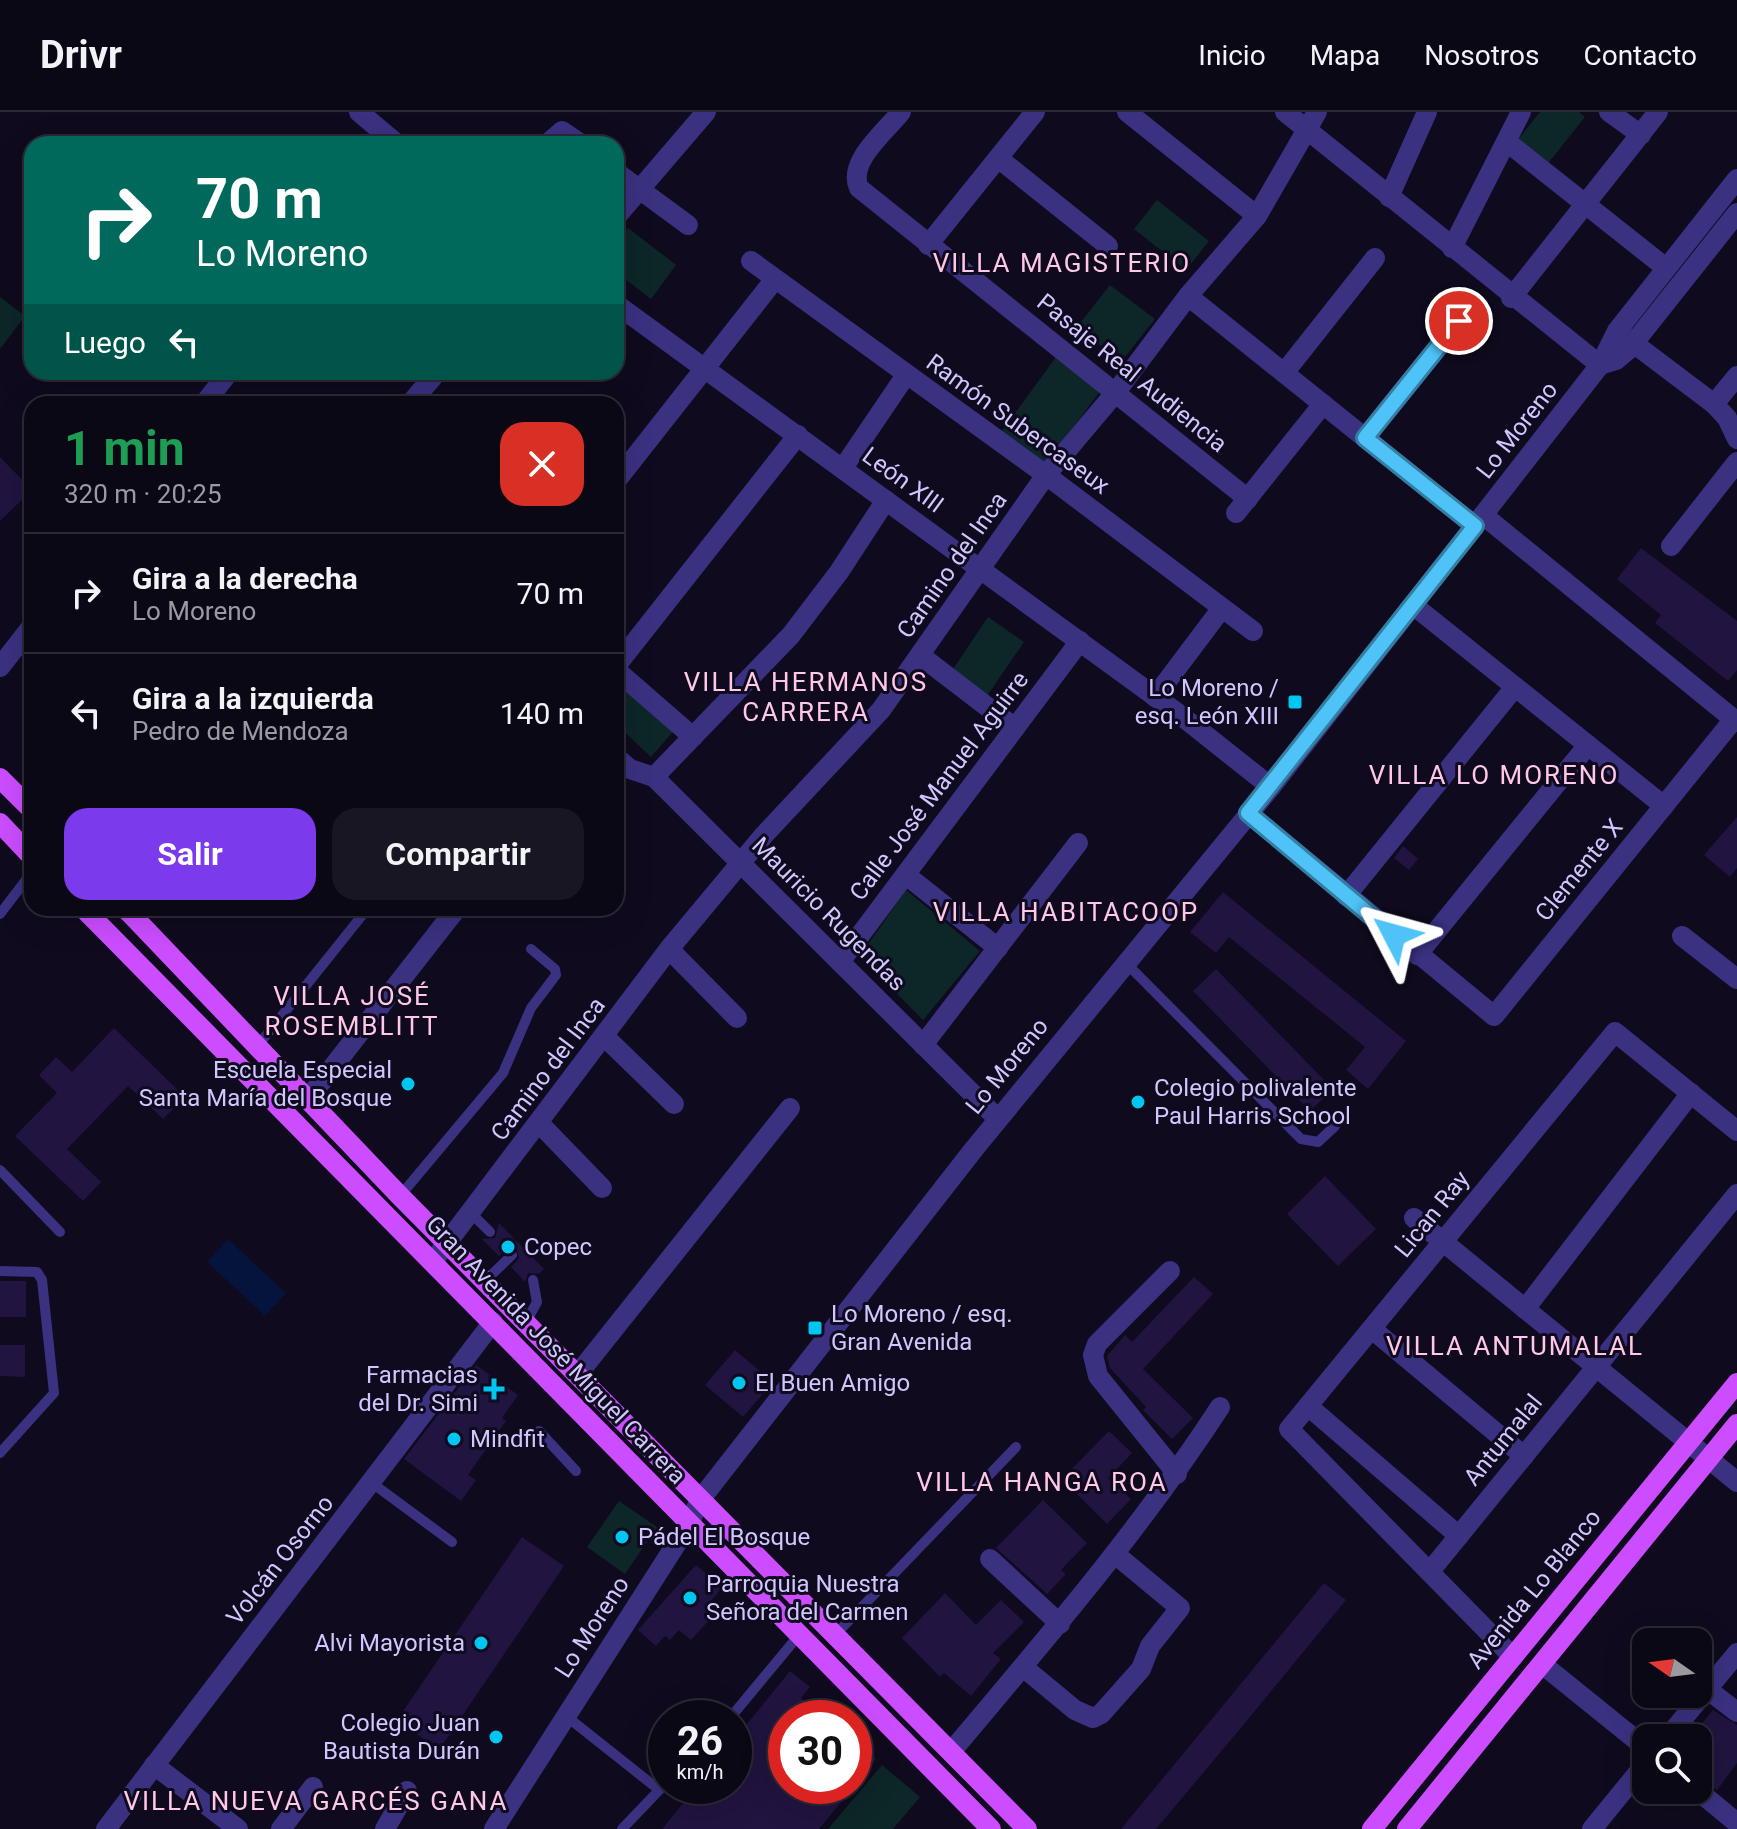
<!DOCTYPE html>
<html lang="es">
<meta charset="utf-8">
<style>
:root{--surface:#0b0816;--page:#191623;--text:#f1f3f6;--muted:#9a9aa1;--line:#2b2935;--accent:#7c3aed}
body{margin:0;font-family:Roboto,sans-serif;background:var(--page);color:var(--text);height:100vh;display:flex;flex-direction:column;font-size:30px;white-space:nowrap}
*{box-sizing:border-box;margin:0}
p{font-size:26px;color:var(--muted)}
.icon{flex:none;width:44px;height:44px;fill:none;stroke:currentColor;stroke-width:2;stroke-linecap:round;stroke-linejoin:round}
.map{position:relative;flex:1;overflow:hidden}
.drawer{position:absolute;left:24px;top:284px;width:600px;height:520px;display:flex;flex-direction:column;background:var(--surface);border-radius:24px;box-shadow:0 8px 32px #0002,0 0 0 2px var(--line)}
.drawer>*{flex:none}
.banner{position:absolute;left:24px;top:24px;width:600px;height:244px;border-radius:24px;box-shadow:0 8px 32px #0002,0 0 0 2px var(--line);background:#00695c;color:#fff;overflow:hidden}
.needle{width:52px;rotate:284deg}
.controls{position:absolute;left:1632px;top:1516px;display:grid;gap:16px}
.controls a{display:grid;place-items:center;width:80px;height:80px;border-radius:16px;background:var(--surface);box-shadow:0 8px 32px #0002,0 0 0 2px var(--line);font-size:40px}
.speed{position:absolute;left:648px;top:1588px;display:flex;gap:16px;font-size:40px;font-weight:700;text-align:center}
.speed>*{display:grid;place-content:center;width:104px;height:104px;border-radius:50%;background:var(--surface);box-shadow:0 8px 32px #0002,0 0 0 2px var(--line);line-height:1}
.speed small{font-size:20px;font-weight:400}
.speed .limit{border:12px solid #d22;background:#fff;color:#111}
.pin{position:absolute;display:grid;place-items:center;width:68px;height:68px;color:#fff;margin:-34px;border:4px solid #fff;border-radius:50%;box-shadow:0 2px 8px #0007}
.me{position:absolute;width:88px;margin:-44px;rotate:309deg;stroke-linejoin:round;filter:drop-shadow(0 0 6px #0008)}
.turn{display:flex;align-items:center;gap:28px;height:168px;padding:0 40px;font-size:36px}
.turn .icon{width:104px;height:104px;stroke-width:2.5}
.turn b{display:block;font-size:56px;line-height:68px}
.then{display:flex;align-items:center;height:76px;padding:0 40px;background:#0003;gap:16px;font-size:30px}
.round{display:grid;place-items:center;flex:none;width:84px;height:84px;border-radius:24px;background:var(--page)}
.head{display:flex;align-items:center;justify-content:space-between;height:136px;padding:0 40px}
h1{font-size:48px;font-weight:700;line-height:60px;color:#1e9e55}
.button{display:flex;gap:16px;margin-top:auto;padding:16px 40px}
.button a{flex:1;height:92px;border-radius:24px;background:var(--accent);color:#fff;font-size:32px;font-weight:700;line-height:92px;text-align:center}
.button a+a{background:var(--page);color:var(--text)}
ul{padding:0;list-style:none}
li{display:flex;align-items:center;gap:24px;height:120px;padding:0 40px;border-top:2px solid var(--line)}
li div{flex:1}
li b{display:block;font-size:30px}
li em{font-style:normal}
header{display:flex;align-items:center;gap:48px;box-sizing:border-box;height:112px;padding:0 40px;background:var(--surface);border-bottom:2px solid var(--line)}
header strong{font-size:38px}
nav{display:flex;gap:44px;margin-inline-start:auto;font-size:28px}
.map>svg:first-child{display:block}
.green{fill:#0d2628}
.water{fill:#05143c}
.building{fill:#211440}
.lines{fill:none;stroke-linecap:round;stroke-linejoin:round}
.service{stroke:#3a3181;stroke-width:10}
.minor{stroke:#3a3181;stroke-width:20}
.tertiary{stroke:#3a3181;stroke-width:20}
.primary{stroke:#cb4dff;stroke-width:20}
.route-casing{stroke:#337fa1;stroke-width:20}
.route{stroke:#4fc3f7;stroke-width:14}
.poi-dot{fill:#00c5f1;stroke:#0f0a1d;stroke-width:3}
.labels{text-anchor:middle;stroke-width:6;stroke-linejoin:round;paint-order:stroke}
.street-label{font-size:24px;fill:#d2c6ff;stroke:#0f0a1d}
.poi-label{font-size:24px;fill:#d2c6ff;stroke:#0f0a1d;text-anchor:start}
.neighbourhood-label{font-size:26px;letter-spacing:2px;fill:#ffc8e7;stroke:#0f0a1d}
</style>
<header>
<strong>Drivr</strong>
<nav><a>Inicio</a><a>Mapa</a><a>Nosotros</a><a>Contacto</a></nav>
</header>
<div class="map">
<svg width="1737" height="1717" viewBox="0 0 1737 1717">
<rect width="100%" height="100%" fill="#0f0a1d"/>
<g class="green">
<polygon points="1540,0 1579,0 1585,5 1546,54 1516,30"/>
<polygon points="1157,88 1209,129 1186,158 1134,117"/>
<polygon points="628,116 676,153 651,187 616,160 616,131"/>
<polygon points="1110,173 1155,207 1121,250 1077,215"/>
<polygon points="0,185 25,204 0,237"/>
<polygon points="1056,245 1101,278 1043,356 999,323"/>
<polygon points="988,505 1024,530 987,584 951,560"/>
<polygon points="616,566 676,616 651,645 616,612"/>
<polygon points="906,778 980,839 923,908 860,844"/>
<polygon points="619,1389 657,1415 625,1462 587,1435"/>
<polygon points="882,1653 920,1685 893,1717 828,1717"/>
</g>
<polygon class="water" points="228,1127 286,1181 265,1204 207,1150"/>
<g class="building">
<polygon points="0,345 32,378 0,409"/>
<polygon points="1641,436 1737,509 1737,558 1728,569 1655,511 1661,503 1617,467"/>
<polygon points="1737,705 1737,756 1730,765 1704,743"/>
<polygon points="1403,734 1418,747 1409,758 1394,746"/>
<polygon points="1223,780 1406,929 1368,977 1346,958 1365,935 1229,825 1216,841 1190,820"/>
<polygon points="1216,857 1333,977 1310,999 1193,879"/>
<polygon points="114,916 185,985 163,1007 128,974 67,1037 101,1070 83,1089 15,1024 57,981 39,963 56,945 72,960"/>
<polygon points="1325,1064 1376,1117 1338,1154 1287,1102"/>
<polygon points="499,1111 544,1157 539,1162 528,1161 525,1170 511,1155 519,1146 517,1137 509,1136 499,1144 482,1127 495,1126"/>
<polygon points="1194,1165 1213,1182 1143,1257 1193,1306 1172,1327 1143,1298 1146,1295 1110,1256 1107,1244 1125,1223 1132,1230"/>
<rect x="0" y="1169" width="26" height="36"/>
<polygon points="0,1233 25,1233 25,1265 0,1264"/>
<polygon points="735,1238 773,1270 743,1305 705,1273"/>
<polygon points="476,1253 518,1283 502,1306 506,1309 468,1363 476,1368 461,1389 404,1347"/>
<polygon points="1109,1319 1132,1341 1108,1366 1131,1387 1107,1412 1062,1367"/>
<polygon points="1043,1388 1087,1431 1061,1458 1066,1462 1047,1482 996,1436"/>
<polygon points="522,1425 564,1454 439,1638 397,1608"/>
<polygon points="696,1453 722,1476 705,1496 713,1504 691,1528 679,1518 670,1528 665,1524 656,1534 638,1518"/>
<polygon points="1324,1471 1346,1488 1245,1611 1156,1717 1121,1717"/>
<polygon points="945,1481 976,1513 1001,1488 1024,1510 993,1541 1001,1547 971,1584 944,1561 940,1565 902,1526"/>
<polygon points="790,1559 810,1575 801,1586 826,1606 786,1606 786,1674 854,1674 819,1717 662,1717 697,1674 734,1674 734,1628"/>
<polygon points="1713,1598 1737,1613 1737,1651 1717,1678 1698,1665 1698,1626 1690,1626"/>
<polygon points="854,1628 876,1647 854,1674"/>
</g>
<g class="lines">
<g class="service">
<polyline points="0,802 32,760"/>
<polyline points="1125,850 1301,1027 1318,1030 1335,1014"/>
<polyline points="256,936 368,796"/>
<polyline points="0,1058 60,1120"/>
<polyline points="400,1084 503,961 531,896 556,863 555,857 531,837"/>
<polyline points="471,1101 490,1120"/>
<polyline points="0,1159 37,1160 42,1168 54,1281 0,1341"/>
<polyline points="485,1169 512,1143"/>
<polyline points="526,1210 537,1190 533,1168"/>
<polyline points="539,1319 576,1359"/>
<polyline points="372,1371 452,1430"/>
<polyline points="835,1523 1016,1335"/>
<polyline points="566,1604 658,1677"/>
<polyline points="730,1606 799,1523"/>
<polyline points="622,1717 666,1671"/>
</g>
<g class="minor">
<polyline points="359,0 397,32"/>
<path d="M901 0C885 20 847 50 859 76L1248 387"/>
<polyline points="1127,0 1257,104"/>
<polyline points="1285,0 1600,253"/>
<polyline points="1609,0 1641,23"/>
<polyline points="1507,30 1666,156"/>
<polyline points="547,32 562,19 581,32"/>
<polyline points="998,46 1108,134"/>
<polyline points="616,60 688,113"/>
<polyline points="1389,85 1427,0"/>
<polyline points="616,105 706,0"/>
<polyline points="928,133 1035,0"/>
<polyline points="1452,136 1521,0"/>
<polyline points="751,149 1046,363 1253,519"/>
<polyline points="1188,184 1475,414"/>
<polyline points="1511,186 1658,0"/>
<polyline points="616,192 1179,602 1271,675"/>
<polyline points="1620,221 1714,292 1727,306 1737,327"/>
<polyline points="1284,261 1375,146"/>
<polyline points="204,292 229,260"/>
<polyline points="410,292 437,260"/>
<polyline points="1714,292 1737,264"/>
<polyline points="1365,326 1459,209"/>
<polyline points="843,356 906,263"/>
<polyline points="616,369 775,167"/>
<polyline points="1236,401 1323,292"/>
<polyline points="1483,403 1737,610"/>
<polyline points="1671,434 1737,350"/>
<polyline points="1413,493 1664,694"/>
<polyline points="921,544 1015,616"/>
<polyline points="616,554 798,323"/>
<polyline points="0,555 32,514"/>
<polyline points="616,558 693,625"/>
<polyline points="1155,585 1222,496"/>
<polyline points="616,645 630,657 654,665 998,1007"/>
<polyline points="654,665 791,523 839,460 886,388"/>
<polyline points="1248,701 1494,904 1734,607"/>
<polyline points="906,763 998,836"/>
<polyline points="1346,784 1515,575"/>
<polyline points="1682,824 1737,867"/>
<polyline points="669,837 737,906"/>
<polyline points="1417,843 1588,633"/>
<polyline points="840,850 1080,529"/>
<polyline points="605,925 674,992"/>
<polyline points="923,933 1078,731"/>
<polyline points="307,988 457,796"/>
<polyline points="540,1012 602,1076"/>
<polyline points="1414,1106 1737,1370"/>
<polyline points="434,1148 669,837 764,723 881,598 1046,363 1116,280 1188,184 1257,104 1317,0"/>
<polyline points="1170,1159 1097,1232 1093,1243 1098,1264 1177,1362"/>
<polyline points="1525,1197 1691,981"/>
<polyline points="1372,1217 1524,1344"/>
<polyline points="578,1262 790,996"/>
<polyline points="1308,1294 1459,1424"/>
<polyline points="990,1447 1060,1512"/>
<polyline points="1431,1458 1737,1082"/>
<polyline points="1513,1545 1289,1317 1615,920 1737,1019"/>
<polyline points="1542,1552 1646,1636"/>
<polyline points="1023,1555 1075,1598 1093,1606 1101,1602 1141,1557 1150,1534 1180,1496 1115,1442"/>
<polyline points="1707,1577 1737,1600"/>
<polyline points="1667,1626 1737,1541"/>
<path d="M951 1640C1045 1528 1140 1418 1220 1295"/>
<polyline points="154,1653 238,1717"/>
<polyline points="1697,1678 1737,1711"/>
<polyline points="106,1717 493,1210"/>
<polyline points="281,1717 313,1675"/>
<polyline points="385,1717 407,1679"/>
<polyline points="494,1717 689,1412"/>
<polyline points="1592,1717 1646,1651"/>
</g>
<g class="tertiary">
<polyline points="1600,253 1616,248 1629,237 1737,101"/>
<polyline points="689,1412 700,1388 974,1037 1271,675 1600,253 1617,219 1737,67"/>
</g>
<g class="primary">
<polyline points="0,666 32,698"/>
<polyline points="0,711 32,745"/>
<polyline points="83,796 991,1717"/>
<polyline points="125,796 400,1084 1027,1717"/>
<polyline points="1372,1717 1737,1271"/>
<polyline points="1407,1717 1737,1312"/>
</g>
</g>
<g class="lines">
<defs>
<polyline id="route" points="1394,823 1248,701 1475,414 1365,326 1459,209"/>
</defs>
<use href="#route" class="route-casing"/>
<use href="#route" class="route"/>
</g>
<g class="poi-dot">
<rect x="1287" y="582" width="16" height="16" rx="4"/>
<circle cx="408" cy="972" r="8"/>
<circle cx="1138" cy="990" r="8"/>
<circle cx="508" cy="1135" r="8"/>
<rect x="807" y="1208" width="16" height="16" rx="4"/>
<circle cx="739" cy="1271" r="8"/>
<path d="M490 1265h8v8h8v8h-8v8h-8v-8h-8v-8h8z"/>
<circle cx="454" cy="1327" r="8"/>
<circle cx="622" cy="1425" r="8"/>
<circle cx="690" cy="1486" r="8"/>
<circle cx="481" cy="1531" r="8"/>
<circle cx="496" cy="1625" r="8"/>
</g>
<g class="labels">
<g class="street-label">
<text transform="translate(1132 261) rotate(39)" y="8">Pasaje Real Audiencia</text>
<text transform="translate(1018 312) rotate(36)" y="8">Ramón Subercaseux</text>
<text transform="translate(1517 318) rotate(-52)" y="8">Lo Moreno</text>
<text transform="translate(903 368) rotate(36)" y="8">León XIII</text>
<text transform="translate(952 453) rotate(-55)" y="8">Camino del Inca</text>
<text transform="translate(939 674) rotate(-53)" y="8">Calle José Manuel Aguirre</text>
<text transform="translate(1579 758) rotate(-51)" y="8">Clemente X</text>
<text transform="translate(829 802) rotate(45)" y="8">Mauricio Rugendas</text>
<text transform="translate(1007 954) rotate(-51)" y="8">Lo Moreno</text>
<text transform="translate(548 957) rotate(-53)" y="8">Camino del Inca</text>
<text transform="translate(1432 1102) rotate(-51)" y="8">Lican Ray</text>
<text transform="translate(556 1238) rotate(46)" y="8">Gran Avenida José Miguel Carrera</text>
<text transform="translate(1503 1328) rotate(-51)" y="8">Antumalal</text>
<text transform="translate(280 1448) rotate(-52)" y="8">Volcán Osorno</text>
<text transform="translate(1534 1477) rotate(-51)" y="8">Avenida Lo Blanco</text>
<text transform="translate(592 1515) rotate(-57)" y="8">Lo Moreno</text>
</g>
<g class="poi-label">
<text x="1279" y="584" text-anchor="end">Lo Moreno /<tspan x="1279" dy="28">esq. León XIII</tspan></text>
<text x="392" y="966" text-anchor="end">Escuela Especial<tspan x="392" dy="28">Santa María del Bosque</tspan></text>
<text x="1154" y="984">Colegio polivalente<tspan x="1154" dy="28">Paul Harris School</tspan></text>
<text x="524" y="1143">Copec</text>
<text x="831" y="1210">Lo Moreno / esq.<tspan x="831" dy="28">Gran Avenida</tspan></text>
<text x="478" y="1271" text-anchor="end">Farmacias<tspan x="478" dy="28">del Dr. Simi</tspan></text>
<text x="755" y="1279">El Buen Amigo</text>
<text x="470" y="1335">Mindfit</text>
<text x="638" y="1433">Pádel El Bosque</text>
<text x="706" y="1480">Parroquia Nuestra<tspan x="706" dy="28">Señora del Carmen</tspan></text>
<text x="465" y="1539" text-anchor="end">Alvi Mayorista</text>
<text x="480" y="1619" text-anchor="end">Colegio Juan<tspan x="480" dy="28">Bautista Durán</tspan></text>
</g>
<g class="neighbourhood-label">
<text x="1062" y="160">VILLA MAGISTERIO</text>
<text x="806" y="579">VILLA HERMANOS<tspan x="806" dy="30">CARRERA</tspan></text>
<text x="1494" y="672">VILLA LO MORENO</text>
<text x="1066" y="809">VILLA HABITACOOP</text>
<text x="352" y="893">VILLA JOSÉ<tspan x="352" dy="30">ROSEMBLITT</tspan></text>
<text x="1515" y="1243">VILLA ANTUMALAL</text>
<text x="1042" y="1379">VILLA HANGA ROA</text>
<text x="316" y="1698">VILLA NUEVA GARCÉS GANA</text>
</g>
</g>
</svg>
<div class="controls">
<a><svg class="needle" viewBox="-14 -14 28 28"><path d="M0-13l5 13h-10z" fill="#e53935"/><path d="M0 13l5-13h-10z" fill="#9a9aa1"/></svg></a>
<a><svg class="icon" aria-label="search" viewBox="0 0 24 24"><circle cx="10" cy="10" r="6"/><path d="M15 15l6 6"/></svg></a>
</div>
<div class="speed"><div>26<small>km/h</small></div><div class="limit">30</div></div>
<div class="pin" style="left:1459px;top:209px;background:#d93025"><svg class="icon" aria-label="arrive" viewBox="0 0 24 24"><path d="M6 21V4h12l-3 4 3 4H6"/></svg></div>
<svg class="me" style="left:1394px;top:823px" viewBox="-20 -20 40 40"><path d="M0-17L14 15 0 8-14 15z" fill="#4fc3f7" stroke="#fff" stroke-width="4"/></svg>
<div class="banner">
<div class="turn"><svg class="icon" aria-label="right" viewBox="0 0 24 24"><path d="M7 20v-9h11M14 6l5 5-5 5"/></svg><div><b>70 m</b>Lo Moreno</div></div>
<div class="then">Luego<svg class="icon" aria-label="left" viewBox="0 0 24 24"><path d="M17 20v-9H6M10 6l-5 5 5 5"/></svg></div>
</div>
<section class="drawer">
<div class="head"><div><h1>1 min</h1><p>320 m · 20:25</p></div><a class="round" style="background:#d93025;color:#fff"><svg class="icon" aria-label="close" viewBox="0 0 24 24"><path d="M6 6l12 12M18 6L6 18"/></svg></a></div>
<ul>
<li><svg class="icon" aria-label="right" viewBox="0 0 24 24"><path d="M7 20v-9h11M14 6l5 5-5 5"/></svg><div><b>Gira a la derecha</b><p>Lo Moreno</p></div><em>70 m</em></li>
<li><svg class="icon" aria-label="left" viewBox="0 0 24 24"><path d="M17 20v-9H6M10 6l-5 5 5 5"/></svg><div><b>Gira a la izquierda</b><p>Pedro de Mendoza</p></div><em>140 m</em></li>
</ul>
<div class="button"><a>Salir</a><a>Compartir</a></div>
</section>
</div>
